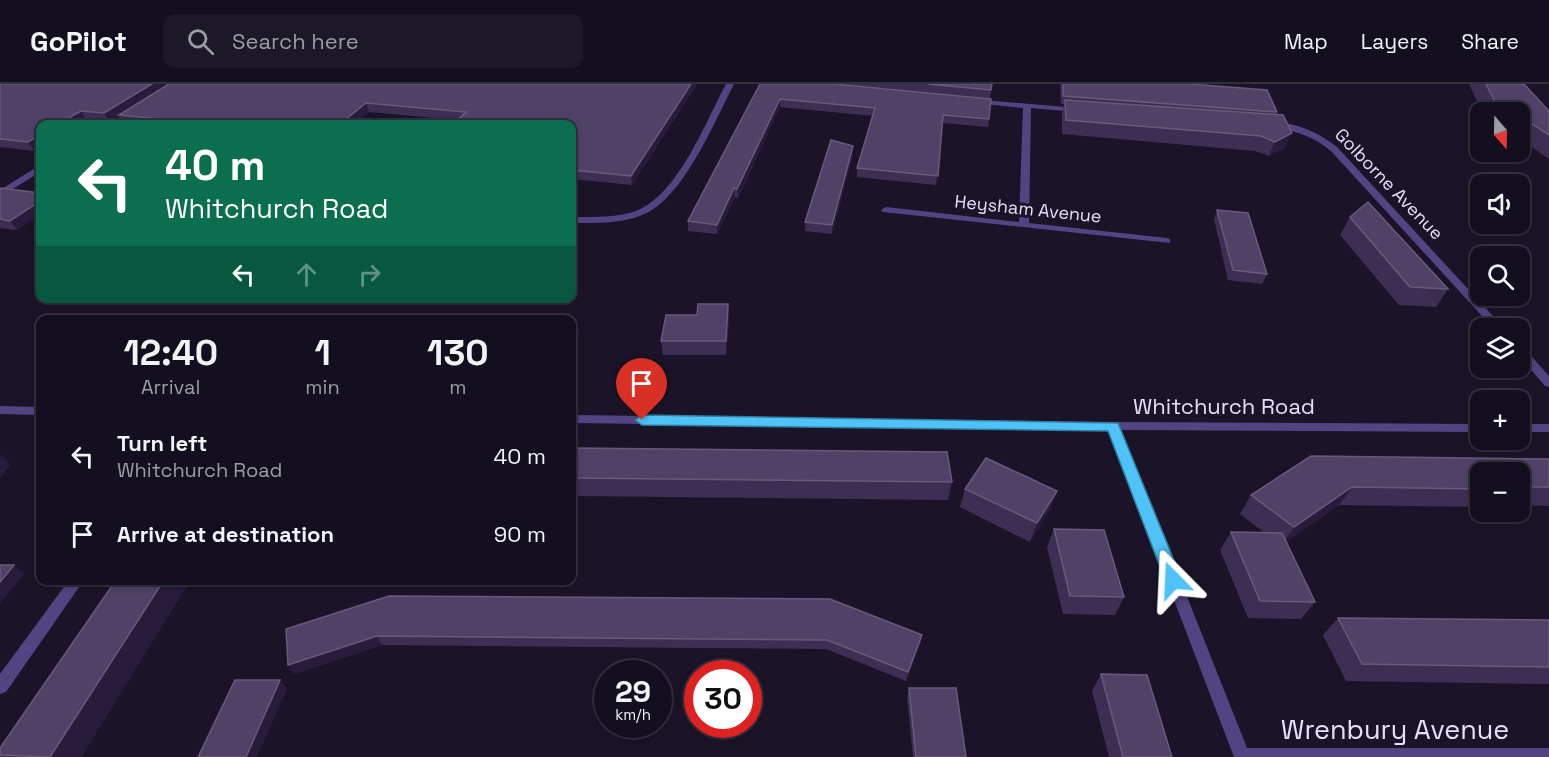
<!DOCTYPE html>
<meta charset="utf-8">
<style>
:root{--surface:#140f1e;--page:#1d1827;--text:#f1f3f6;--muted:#9d9ca4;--line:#332f3c}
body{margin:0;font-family:"Space Grotesk",sans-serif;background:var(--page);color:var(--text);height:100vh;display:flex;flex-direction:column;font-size:22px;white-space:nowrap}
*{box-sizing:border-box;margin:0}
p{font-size:20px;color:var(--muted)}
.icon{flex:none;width:33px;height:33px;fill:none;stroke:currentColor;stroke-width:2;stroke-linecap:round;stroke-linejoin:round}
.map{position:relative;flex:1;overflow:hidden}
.sheet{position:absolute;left:36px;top:231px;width:540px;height:270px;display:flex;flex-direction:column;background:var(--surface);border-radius:12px;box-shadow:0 3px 9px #0003,0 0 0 2px var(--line)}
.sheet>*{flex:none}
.top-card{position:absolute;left:36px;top:36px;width:540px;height:183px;border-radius:12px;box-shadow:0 3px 9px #0003,0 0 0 2px var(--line);background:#0b6e4f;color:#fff;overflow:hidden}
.needle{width:39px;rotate:160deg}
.tools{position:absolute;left:1470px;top:18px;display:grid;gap:12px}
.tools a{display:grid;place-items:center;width:60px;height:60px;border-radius:12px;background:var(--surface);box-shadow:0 3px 9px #0003,0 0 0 2px var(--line);font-size:30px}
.speed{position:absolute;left:594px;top:576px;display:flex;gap:12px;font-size:30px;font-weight:700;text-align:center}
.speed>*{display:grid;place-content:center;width:78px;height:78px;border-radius:50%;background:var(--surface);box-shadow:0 3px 9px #0003,0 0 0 2px var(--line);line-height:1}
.speed small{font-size:15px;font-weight:400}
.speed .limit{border:9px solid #d22;background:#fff;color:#111}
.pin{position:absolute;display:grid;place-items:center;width:51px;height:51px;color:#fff;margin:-62px -26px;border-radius:50% 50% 50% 0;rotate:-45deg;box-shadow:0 0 6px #0007}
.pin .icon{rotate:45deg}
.me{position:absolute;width:66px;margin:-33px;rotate:339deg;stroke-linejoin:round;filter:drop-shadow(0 0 4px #0008)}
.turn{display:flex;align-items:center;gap:21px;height:126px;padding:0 30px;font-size:27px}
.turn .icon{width:78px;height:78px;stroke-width:2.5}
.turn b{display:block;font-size:42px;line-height:51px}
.lanes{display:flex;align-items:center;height:57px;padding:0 30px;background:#0003;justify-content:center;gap:30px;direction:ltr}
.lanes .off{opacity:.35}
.eta{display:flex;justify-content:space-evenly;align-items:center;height:102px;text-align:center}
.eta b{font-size:36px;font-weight:700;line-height:42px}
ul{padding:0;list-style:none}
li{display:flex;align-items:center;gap:18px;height:78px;padding:0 30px}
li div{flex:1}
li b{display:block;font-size:22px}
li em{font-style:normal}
header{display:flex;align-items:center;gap:36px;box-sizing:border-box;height:84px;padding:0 30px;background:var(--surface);border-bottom:2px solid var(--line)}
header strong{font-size:28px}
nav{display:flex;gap:33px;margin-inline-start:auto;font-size:21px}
.search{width:420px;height:54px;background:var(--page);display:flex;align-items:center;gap:15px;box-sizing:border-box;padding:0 21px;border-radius:12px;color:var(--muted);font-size:22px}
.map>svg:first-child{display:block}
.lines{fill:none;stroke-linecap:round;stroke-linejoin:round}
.minor{fill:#524482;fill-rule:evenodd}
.wall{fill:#3d2f54}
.shaded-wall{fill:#281c3b}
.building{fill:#4f4266;stroke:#675a7d;stroke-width:1.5}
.route{fill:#4fc3f7;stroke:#337fa1;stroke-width:1.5}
.labels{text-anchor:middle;stroke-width:6;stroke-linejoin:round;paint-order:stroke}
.far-street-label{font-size:18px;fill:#e7defb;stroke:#1b1428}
.street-label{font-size:22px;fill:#e7defb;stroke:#1b1428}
.near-street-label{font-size:27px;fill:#e7defb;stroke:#1b1428}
</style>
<header>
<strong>GoPilot</strong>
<div class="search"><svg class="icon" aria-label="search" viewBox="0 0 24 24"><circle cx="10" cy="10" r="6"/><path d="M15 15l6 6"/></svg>Search here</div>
<nav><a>Map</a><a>Layers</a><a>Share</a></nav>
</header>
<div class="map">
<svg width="1549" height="673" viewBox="0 0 1549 673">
<rect width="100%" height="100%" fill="#1b1428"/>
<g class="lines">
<g class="minor">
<path d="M726 0H734C715 37 687 104 652 126 630 140 597 139 572 139V133C593 133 616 134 636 127 678 111 706 37 726 0Z"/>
<polygon points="972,15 1077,24 1081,26 1077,28 1031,24 1029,139 1167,154 1170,155 1170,159 883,128 881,126 886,123 1019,138 1023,24 975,19 971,17"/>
<polygon points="132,25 139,27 119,40 110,40"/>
<path d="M1271 39C1295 37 1319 49 1337 63L1504 244H1493L1331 67C1312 51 1295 47 1271 43Z"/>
<polygon points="37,83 40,83 40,88 0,113 0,106"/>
<polygon points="1520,263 1524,264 1549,292 1549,303 1545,302 1520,273"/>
<polygon points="0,322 40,323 40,331 0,330"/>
<polygon points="572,331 1113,338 1480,340 1480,348 1121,346 1247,664 1549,664 1549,673 1234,673 1109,346 572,339"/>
<rect x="1520" y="340" width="29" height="8"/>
<polygon points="69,496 84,496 6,608 0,610 0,590"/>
</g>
</g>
<g class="wall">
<polygon points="0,0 697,0 632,101 572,95 572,40 458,36 369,28 354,40 124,40 119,32 109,38 86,36 78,40 40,40 34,67 0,63"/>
<polygon points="760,0 989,35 988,43 943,39 936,101 857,93 857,84 873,32 780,23 738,114 735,113 717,150 688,147 688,137"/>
<polygon points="840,0 992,0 990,14"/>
<polygon points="1060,0 1190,0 1277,28 1275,31 1285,64 1269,72 1255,67 1062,50 1062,29 1064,20 1061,20"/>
<polygon points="1469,0 1524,0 1549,27 1549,75 1520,55 1520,28 1482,28"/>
<polygon points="853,70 832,150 805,147 805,138"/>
<polygon points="0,104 40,109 40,130 17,146 0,144"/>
<polygon points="1217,126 1267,190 1262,200 1228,196 1214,135"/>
<polygon points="1350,133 1448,205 1436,223 1399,221 1340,151"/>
<polygon points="728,220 729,234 726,271 663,271 661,257 697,231"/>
<polygon points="572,364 952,398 948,416 572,412"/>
<polygon points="1549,375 1549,422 1520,421 1520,388 1480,388 1480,423 1339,421 1286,458 1315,518 1301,535 1248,534 1220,466 1231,448 1265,449 1240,430 1251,411"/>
<polygon points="965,405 1057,407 1050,425 1030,458 960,423"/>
<polygon points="1054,445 1124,513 1115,531 1063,530 1047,463"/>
<polygon points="190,496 81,673 0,673 0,664"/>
<polygon points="1338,534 1549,536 1549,600 1346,597 1323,551"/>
<polygon points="286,545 922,551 920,560 906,597 826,565 382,561 294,590 288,581"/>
<polygon points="1101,590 1172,673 1109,673 1092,607"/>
<polygon points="909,604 966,673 913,673 907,613"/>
</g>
<g class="shaded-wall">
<polygon points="152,0 170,0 109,38 104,29"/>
<polygon points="691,0 697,0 632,101 631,92"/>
<polygon points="780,15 780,23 738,114 737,105"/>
<polygon points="366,19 369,28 354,40 340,40"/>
<polygon points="81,27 86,36 78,40 58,40"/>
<polygon points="1292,49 1285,64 1269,72 1275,58"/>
<polygon points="40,51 40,63 34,67 28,58"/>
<polygon points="853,62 853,70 832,150 832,141"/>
<polygon points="734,104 735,113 717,150 717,141"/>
<polygon points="40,117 40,130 17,146 10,137"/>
<polygon points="728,220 729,234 726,271 726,257"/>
<polygon points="2,371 11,381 0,394 0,374"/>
<polygon points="1352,403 1339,421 1282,461 1294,443"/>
<polygon points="1057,407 1050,425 1030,458 1037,439"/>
<polygon points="14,481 24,490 0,520 0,498"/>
<polygon points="164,496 190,496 81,673 50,673"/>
<polygon points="922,551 920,560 906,597 908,588"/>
<polygon points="377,552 382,561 294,590 288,581"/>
<polygon points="280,596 287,605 257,673 246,673"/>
</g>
<g class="building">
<polygon points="0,0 152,0 104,29 81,27 58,40 40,40 40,51 28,58 0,55"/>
<polygon points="169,0 691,0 631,92 572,86 572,40 454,40 466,28 366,19 340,40 199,40 201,39 119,31"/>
<polygon points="760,0 834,0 991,15 989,35 943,31 938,92 857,84 875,24 780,15 737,105 734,104 717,141 688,137"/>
<polygon points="928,0 992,0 991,6"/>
<polygon points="1063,0 1190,0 1267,6 1277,28 1063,12"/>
<polygon points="1486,0 1524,0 1549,27 1549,51 1520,32 1520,28 1514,28 1494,16"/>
<polygon points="1065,16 1283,31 1292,49 1275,58 1261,52 1066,36"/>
<polygon points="831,56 853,62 832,141 805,138"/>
<polygon points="0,104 40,109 40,117 10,137 0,135"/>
<polygon points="1368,118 1448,205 1410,203 1350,133"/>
<polygon points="1217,126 1248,129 1267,190 1233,186"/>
<polygon points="698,220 728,220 726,257 661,257 666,231 697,231"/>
<polygon points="572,364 947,368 952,398 572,394"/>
<polygon points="1311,372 1549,375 1549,403 1520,403 1520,388 1480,388 1480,405 1352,403 1294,443 1251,411"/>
<polygon points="986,374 1057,407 1037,439 965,405"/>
<polygon points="1054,445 1104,446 1124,513 1070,512"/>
<polygon points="1231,448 1282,449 1315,518 1260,517"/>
<polygon points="0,481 14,481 0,498"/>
<polygon points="116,496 164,496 50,673 0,671 0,664"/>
<polygon points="389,512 830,515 922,551 908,588 827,556 377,552 288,581 286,545"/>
<polygon points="1338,534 1549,536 1549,583 1362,580"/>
<polygon points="1101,590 1147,591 1172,673 1123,673"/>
<polygon points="235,596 280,596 246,673 198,673"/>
<polygon points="909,604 956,604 966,673 916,673"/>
</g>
<polygon class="route" points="642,331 1118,339 1182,496 1179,501 1168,501 1165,496 1108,347 642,341 635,336"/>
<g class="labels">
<g class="far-street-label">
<text transform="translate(1389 100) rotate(46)" y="6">Golborne Avenue</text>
<text transform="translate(1028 125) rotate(6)" y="6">Heysham Avenue</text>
</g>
<g class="street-label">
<text x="1224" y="330">Whitchurch Road</text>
</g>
<g class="near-street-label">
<text x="1395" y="655">Wrenbury Avenue</text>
</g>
</g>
</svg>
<div class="tools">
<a><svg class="needle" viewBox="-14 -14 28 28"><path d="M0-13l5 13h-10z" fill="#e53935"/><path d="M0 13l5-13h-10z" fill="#9d9ca4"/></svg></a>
<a><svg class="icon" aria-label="sound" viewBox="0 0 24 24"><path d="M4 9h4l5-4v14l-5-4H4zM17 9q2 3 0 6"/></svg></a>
<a><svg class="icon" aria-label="search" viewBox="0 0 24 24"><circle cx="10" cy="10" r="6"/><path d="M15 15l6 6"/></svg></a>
<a><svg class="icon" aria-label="layers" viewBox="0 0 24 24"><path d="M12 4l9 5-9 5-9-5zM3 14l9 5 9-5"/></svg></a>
<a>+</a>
<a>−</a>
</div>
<div class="speed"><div>29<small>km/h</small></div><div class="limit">30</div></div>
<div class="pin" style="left:642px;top:336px;background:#d93025"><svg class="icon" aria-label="arrive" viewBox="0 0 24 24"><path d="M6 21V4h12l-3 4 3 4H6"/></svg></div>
<svg class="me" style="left:1173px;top:496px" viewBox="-20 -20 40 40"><path d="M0-17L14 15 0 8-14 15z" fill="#4fc3f7" stroke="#fff" stroke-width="4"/></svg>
<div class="top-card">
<div class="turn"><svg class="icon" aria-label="left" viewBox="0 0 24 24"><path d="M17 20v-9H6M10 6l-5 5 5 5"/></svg><div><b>40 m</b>Whitchurch Road</div></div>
<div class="lanes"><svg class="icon" aria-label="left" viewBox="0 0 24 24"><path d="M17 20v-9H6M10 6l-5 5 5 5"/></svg><svg class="icon off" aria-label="ahead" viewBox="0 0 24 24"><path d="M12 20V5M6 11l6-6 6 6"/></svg><svg class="icon off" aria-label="right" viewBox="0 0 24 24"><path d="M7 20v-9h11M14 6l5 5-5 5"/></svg></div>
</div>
<section class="sheet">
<div class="eta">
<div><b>12:40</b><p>Arrival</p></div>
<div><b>1</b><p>min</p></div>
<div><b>130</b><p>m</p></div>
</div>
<ul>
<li><svg class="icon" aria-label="left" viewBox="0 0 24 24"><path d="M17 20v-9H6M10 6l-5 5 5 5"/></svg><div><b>Turn left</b><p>Whitchurch Road</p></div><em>40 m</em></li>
<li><svg class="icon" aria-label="arrive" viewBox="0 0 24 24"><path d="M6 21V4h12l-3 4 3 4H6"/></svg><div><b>Arrive at destination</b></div><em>90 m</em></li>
</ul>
</section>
</div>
